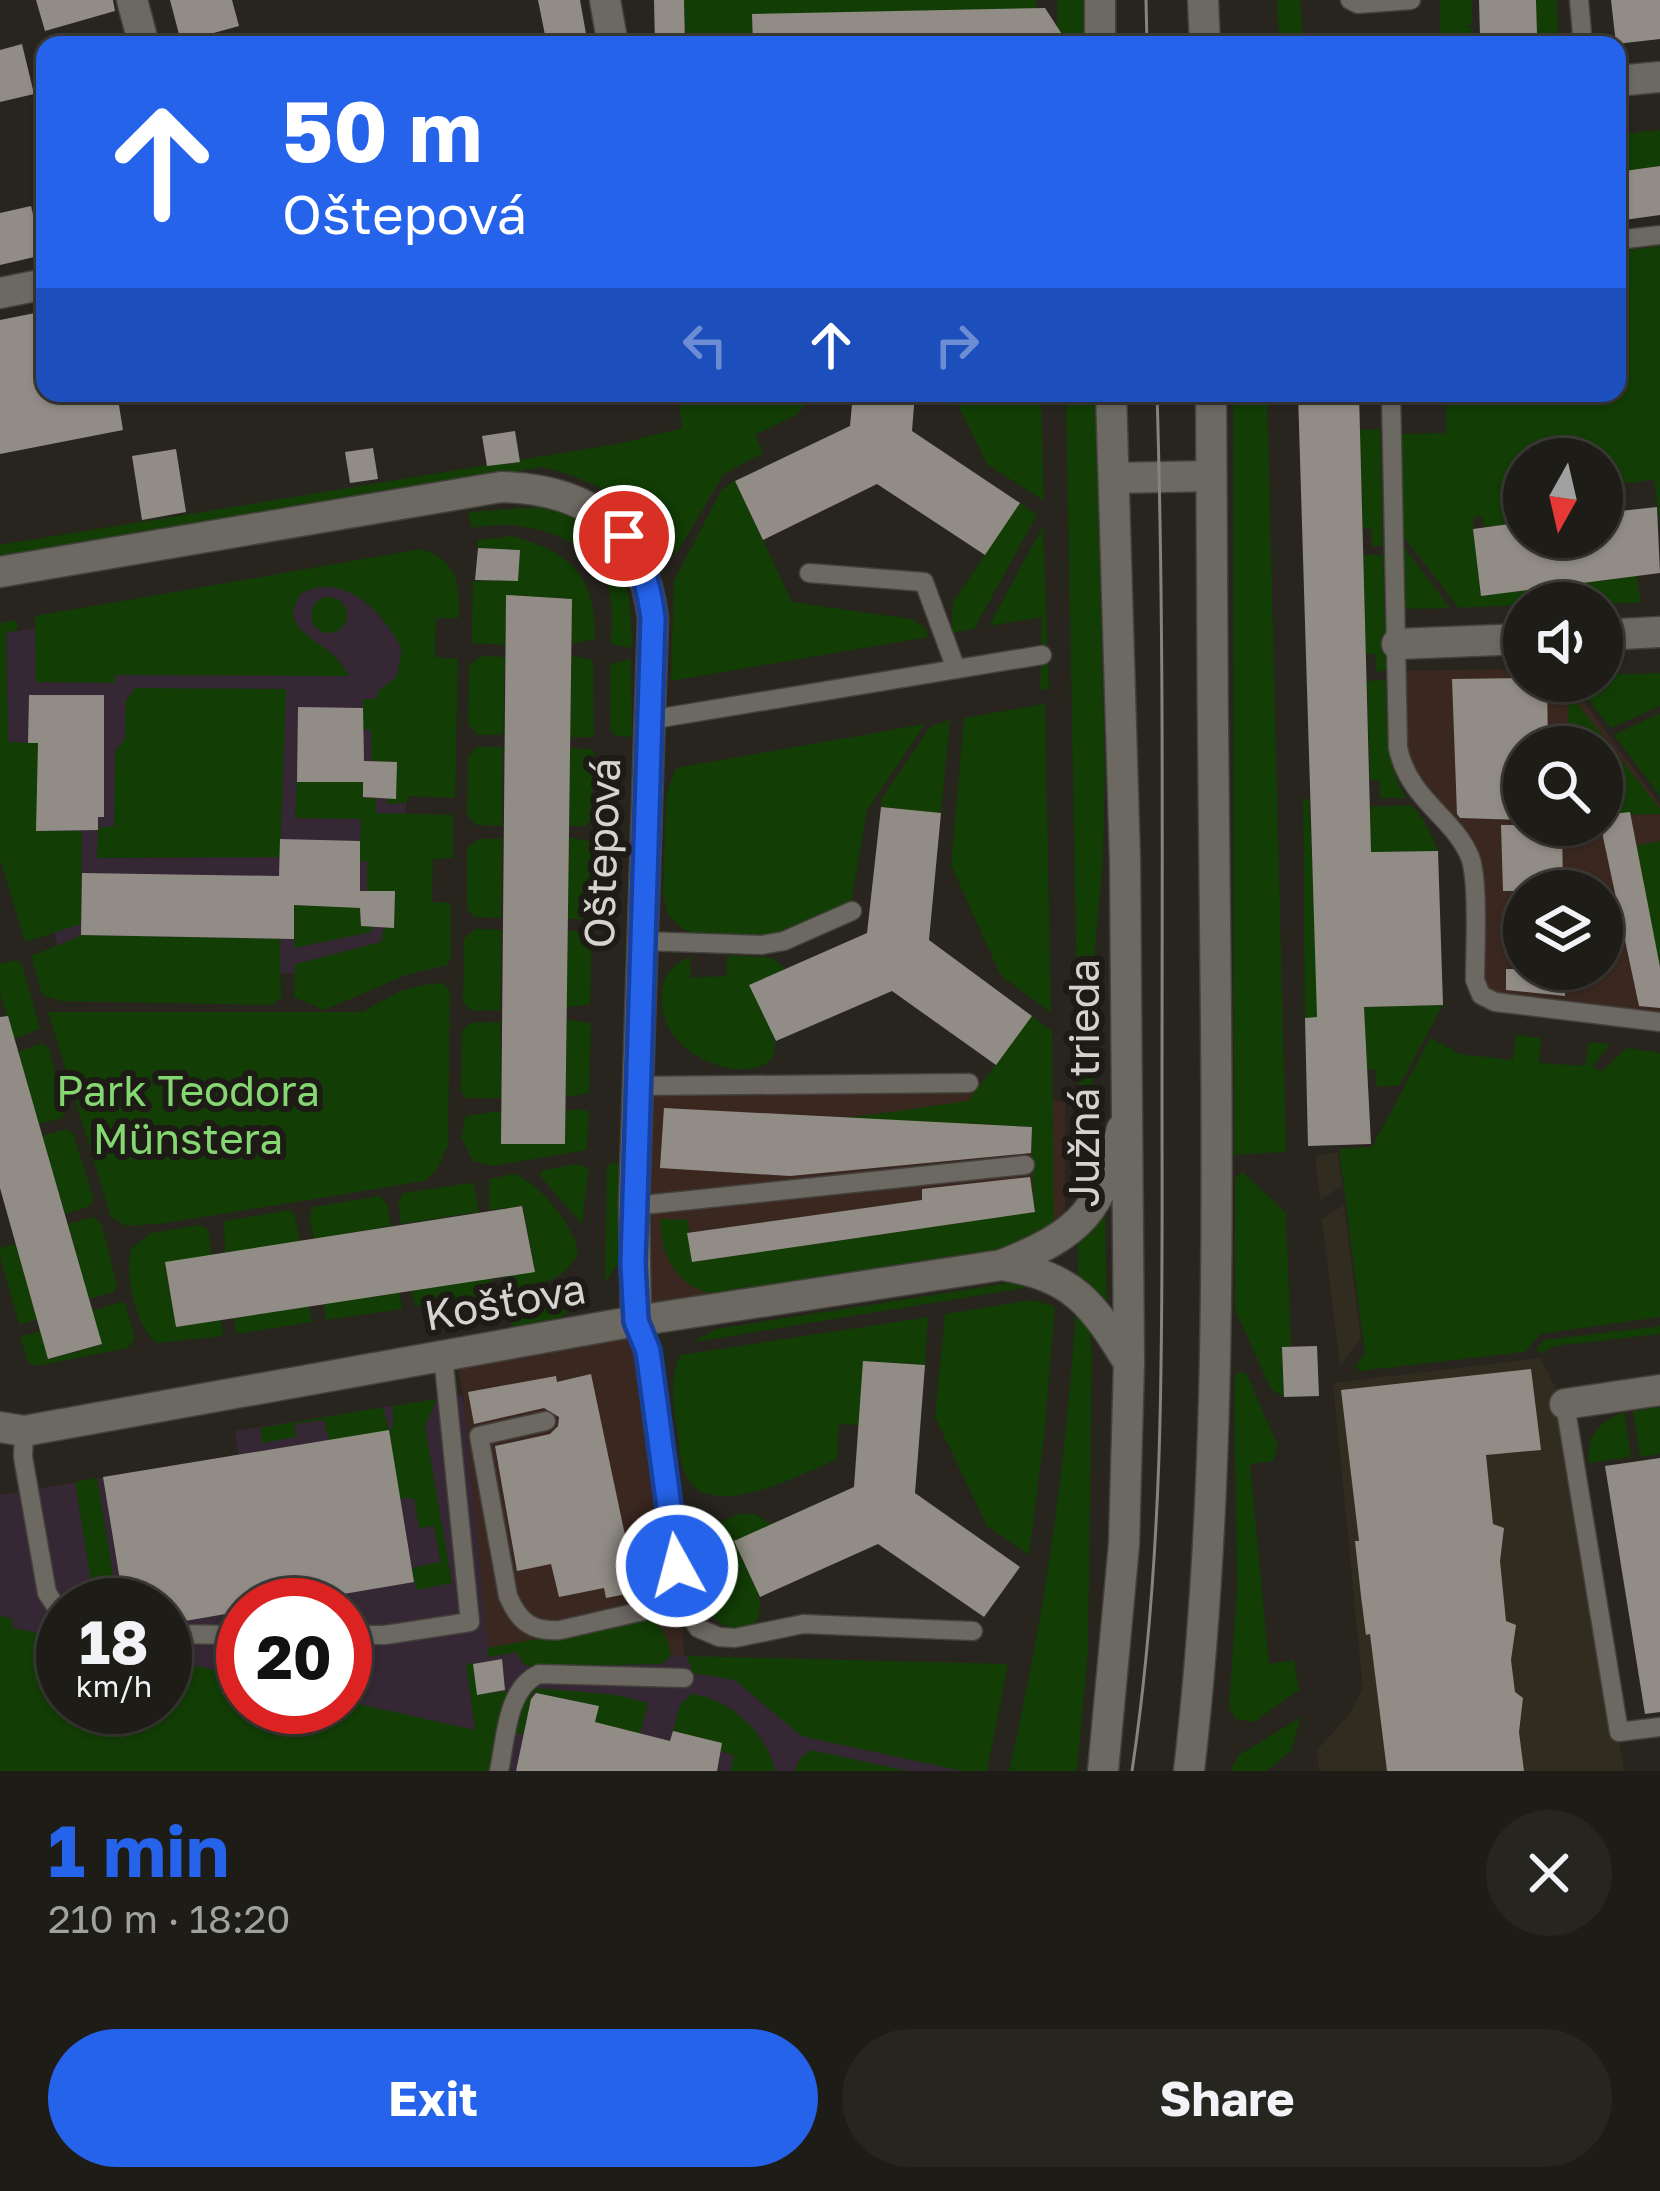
<!DOCTYPE html>
<meta charset="utf-8">
<style>
:root{--surface:#1e1c17;--page:#262520;--text:#f1f3f6;--muted:#a1a1a1;--line:#3c3a36;--accent:#2563eb}
body{margin:0;font-family:"Golos Text",sans-serif;background:var(--page);color:var(--text);height:100vh;display:flex;flex-direction:column;font-size:45px;white-space:nowrap}
*{box-sizing:border-box;margin:0}
p{font-size:39px;color:var(--muted)}
.icon{flex:none;width:66px;height:66px;fill:none;stroke:currentColor;stroke-width:2;stroke-linecap:round;stroke-linejoin:round}
.map{position:relative;height:1771px;overflow:hidden}
.drawer{display:flex;flex-direction:column;background:var(--surface);flex:1}
.drawer>*{flex:none}
.hud{position:absolute;left:36px;top:36px;width:1590px;height:366px;border-radius:24px;box-shadow:0 3px 9px #0004,0 0 0 3px var(--line);background:#2563eb;color:#fff;overflow:hidden}
.needle{width:78px;rotate:188deg}
.buttons{position:absolute;left:1503px;top:438px;display:grid;gap:24px}
.buttons a{display:grid;place-items:center;width:120px;height:120px;border-radius:50%;background:var(--surface);box-shadow:0 3px 9px #0004,0 0 0 3px var(--line);font-size:60px}
.speed{position:absolute;left:36px;top:1578px;display:flex;gap:24px;font-size:60px;font-weight:700;text-align:center}
.speed>*{display:grid;place-content:center;width:156px;height:156px;border-radius:50%;background:var(--surface);box-shadow:0 3px 9px #0004,0 0 0 3px var(--line);line-height:1}
.speed small{font-size:30px;font-weight:400}
.speed .limit{border:18px solid #d22;background:#fff;color:#111}
.pin{position:absolute;display:grid;place-items:center;width:102px;height:102px;color:#fff;margin:-51px;border:6px solid #fff;border-radius:50%;box-shadow:0 3px 12px #0007}
.me{position:absolute;width:132px;margin:-66px;rotate:353deg;stroke-linejoin:round;filter:drop-shadow(0 0 9px #0008)}
.turn{display:flex;align-items:center;gap:42px;height:252px;padding:0 48px;font-size:54px}
.turn .icon{width:156px;height:156px;stroke-width:2.5}
.turn b{display:block;font-size:84px;line-height:102px}
.lanes{display:flex;align-items:center;height:114px;padding:0 48px;background:#0003;justify-content:center;gap:60px;direction:ltr}
.lanes .off{opacity:.35}
.round{display:grid;place-items:center;flex:none;width:126px;height:126px;border-radius:63px;background:var(--page)}
.summary{display:flex;align-items:center;justify-content:space-between;height:204px;padding:0 48px}
h1{font-size:72px;font-weight:700;line-height:90px;color:var(--accent)}
.cta{display:flex;gap:24px;margin-top:auto;padding:24px 48px}
.cta a{flex:1;height:138px;border-radius:72px;background:var(--accent);color:#fff;font-size:48px;font-weight:700;line-height:138px;text-align:center}
.cta a+a{background:var(--page);color:var(--text)}
.map>svg:first-child{display:block}
.built{fill:#312c20}
.industrial{fill:#3a2820;fill-rule:evenodd}
.education{fill:#352734;fill-rule:evenodd}
.green{fill:#123d05}
.building{fill:#918d86}
.lines{fill:none;stroke-linecap:round;stroke-linejoin:round}
.service-casing{stroke:#44413c;stroke-width:21}
.minor-casing{stroke:#44413c;stroke-width:33}
.tertiary-casing{stroke:#44413c;stroke-width:33}
.service{stroke:#6c6862;stroke-width:18}
.minor{stroke:#6c6862;stroke-width:30}
.tertiary{stroke:#6c6862;stroke-width:30}
.tram{stroke:#85837e;stroke-width:3}
.route-casing{stroke:#184099;stroke-width:30}
.route{stroke:#2563eb;stroke-width:21}
.labels{text-anchor:middle;stroke-width:12;stroke-linejoin:round;paint-order:stroke}
.street-label{font-size:42px;fill:#d5d3cf;stroke:#1e1b16}
.park-label{font-size:42px;fill:#85d772;stroke:#1e1b16}
</style>
<div class="map">
<svg width="1660" height="1771" viewBox="0 0 1660 1771">
<rect width="100%" height="100%" fill="#28251f"/>
<g class="built">
<polygon points="1338,1152 1342,1186 1320,1200 1315,1156"/>
<polygon points="1344,1205 1361,1339 1340,1365 1322,1219"/>
<polygon points="1540,1358 1565,1404 1624,1771 1319,1771 1317,1750 1347,1717 1363,1689 1333,1383"/>
</g>
<g class="industrial">
<path d="M1524 669V681H1569L1660 805V1020L1481 995 1472 864 1409 781 1397 671ZM1524 747H1602V825H1524ZM1524 891H1602V969H1524Z"/>
<polygon points="969,1083 1023,1091 1065,1103 1065,1236 1040,1250 637,1321 682,1602 684,1656 539,1653 488,1657 463,1395 455,1354 636,1321 638,1086"/>
</g>
<g class="education">
<polygon points="406,563 406,939 328,974 66,972 9,786 6,633"/>
<path d="M463 1395 489 1657 517 1652 1003 1664 979 1771H0V1495L238 1455 235 1431ZM63 1605H165V1707H63ZM243 1605H345V1707H243Z"/>
</g>
<g class="green">
<polygon points="684,0 1036,0 1036,45 753,14 753,45 693,45 686,42"/>
<polygon points="1057,0 1084,0 1086,45 1069,45 1057,27"/>
<polygon points="1277,0 1300,0 1304,41 1440,33 1440,0 1472,0 1472,25 1466,25 1473,30 1473,45 1285,45 1279,41"/>
<polygon points="1536,0 1557,0 1558,45 1481,45 1480,36 1537,34"/>
<polygon points="1660,130 1660,166 1617,172 1617,135"/>
<polygon points="1660,246 1660,524 1654,480 1617,484 1618,503 1602,505 1602,459 1524,459 1521,523 1484,527 1482,516 1474,517 1473,529 1551,586 1553,603 1459,608 1403,536 1401,434 1446,433 1446,393 1617,393 1617,251"/>
<path d="M678 393H816L797 414 755 435 763 453 724 474 676 554C645 506 597 481 543 467L14 558 0 554V545L622 443 682 428Z"/>
<polygon points="952,393 1041,393 1044,501 987,464"/>
<polygon points="1066,393 1095,393 1105,772 1103,860 1093,971 1092,1168 1080,1168"/>
<polygon points="1233,393 1267,393 1286,1152 1234,1155"/>
<polygon points="1380,429 1383,546 1372,546 1372,529 1363,528 1360,430"/>
<polygon points="735,481 792,602 911,619 925,627 928,637 671,681 674,581 722,489"/>
<polygon points="1020,503 1037,515 974,629 951,633 953,602"/>
<path d="M538 507C618 523 633 575 632 648L611 644C611 626 614 605 608 587 590 533 520 518 472 528L468 512Z"/>
<polygon points="1043,526 1049,689 1040,689 1042,617 989,626"/>
<path d="M512 536C572 553 596 576 595 640L572 643V599L507 595 505 645 472 643 473 581H518L520 550 478 548V540Z"/>
<polygon points="1404,547 1450,608 1405,609"/>
<path d="M422 549C458 561 460 584 459 618H436L435 657 458 659 455 798 408 796 407 803 387 804V798L396 797V762L372 761 371 730 363 729V699H377L378 691 396 678 402 649C384 613 343 569 301 594 279 624 311 636 331 653 339 659 344 668 350 676L116 675 115 683 36 682 35 616Z"/>
<polygon points="1363,555 1383,555 1386,670 1376,672 1375,654 1366,654"/>
<polygon points="1637,576 1641,603 1564,603 1562,585"/>
<circle cx="329" cy="615" r="18"/>
<polygon points="16,620 18,630 6,633 8,742 38,743 37,831 82,831 81,924 25,942 0,859 0,623"/>
<polygon points="482,656 505,657 503,735 477,735 468,724 469,665"/>
<polygon points="572,656 593,660 594,737 570,737"/>
<polygon points="631,658 632,737 617,736 610,730 610,665"/>
<polygon points="1660,673 1660,706 1611,728 1574,681 1602,681 1602,675"/>
<path d="M1386 680C1387 721 1384 761 1406 798H1380L1379 780H1370L1367 681Z"/>
<polygon points="135,688 286,689 280,857 97,858 98,828 114,826 115,752 125,738 126,700"/>
<polygon points="1568,698 1573,698 1660,809 1660,814 1602,815 1602,747 1569,747"/>
<polygon points="1045,704 1051,1013 1001,976 951,865 964,718"/>
<polygon points="1660,713 1660,796 1614,735"/>
<polygon points="950,720 941,813 881,807 882,798 931,726"/>
<polygon points="925,724 867,810 851,902 775,935 699,934 684,930 668,915 663,894 666,794 676,768"/>
<polygon points="476,747 503,747 502,826 476,825 467,815 468,757"/>
<polygon points="570,748 592,749 594,753 592,818 585,826 569,826"/>
<polygon points="297,782 363,782 363,798 376,798 376,813 453,815 453,858 433,859 432,902 451,903 451,957 447,965 406,975 324,1010 294,997 295,964 381,942 384,927 394,926 395,892 367,891 367,861 360,861 361,819 295,818"/>
<polygon points="1303,799 1309,799 1321,1017 1305,1018"/>
<polygon points="1412,805 1424,820 1438,851 1371,852 1370,807"/>
<polygon points="569,837 592,842 591,914 586,919 568,919"/>
<polygon points="478,839 502,839 501,918 474,917 467,909 467,848"/>
<polygon points="1660,841 1660,968 1634,846"/>
<polygon points="294,905 360,908 361,925 371,926 371,932 294,948"/>
<polygon points="475,929 501,930 500,1010 472,1011 463,1003 464,939"/>
<polygon points="567,931 588,931 592,935 590,1004 567,1007"/>
<polygon points="83,935 280,939 281,999 271,1005 60,1001 42,994 31,956"/>
<path d="M727 955 772 958 786 969 750 986C757 1002 770 1020 774 1038 789 1095 652 1071 662 991 664 973 674 964 690 957L691 978 727 976Z"/>
<polygon points="16,960 22,964 40,1029 14,1039 0,994 0,964"/>
<polygon points="432,983 444,984 450,991 448,1145 438,1168 425,1181 166,1223 127,1226 111,1217 48,1012 362,1012 401,991"/>
<polygon points="1443,1005 1400,1085 1376,1087 1375,1069 1366,1069 1364,1007"/>
<path d="M1032 1016 1052 1031 1054 1231 1033 1243 715 1295C675 1285 662 1259 660 1219L688 1220 693 1262 1034 1212 1031 1127 847 1118 968 1101Z"/>
<polygon points="566,1020 591,1023 589,1093 566,1097"/>
<polygon points="500,1022 501,1098 466,1098 461,1092 462,1030 471,1023"/>
<polygon points="1516,1035 1541,1038 1539,1063 1585,1066 1589,1042 1610,1044 1592,1067 1602,1071 1627,1048 1660,1053 1660,1317 1540,1334 1525,1352 1359,1371 1356,1365 1365,1354 1339,1149 1372,1147 1430,1038 1460,1054 1513,1060"/>
<polygon points="42,1043 49,1048 65,1112 62,1118 39,1124 18,1052"/>
<polygon points="566,1110 589,1110 587,1150 492,1166 473,1161 461,1137 466,1116 501,1111 501,1144 565,1144"/>
<polygon points="66,1129 73,1133 94,1200 88,1207 65,1214 42,1136"/>
<polygon points="632,1159 621,1259 605,1282 607,1165"/>
<polygon points="577,1164 589,1168 582,1224 540,1176 542,1170"/>
<polygon points="1243,1172 1286,1213 1291,1347 1282,1348 1284,1397 1271,1389 1235,1310 1235,1178"/>
<path d="M513 1174C539 1181 576 1228 578 1254 562 1284 535 1285 505 1289L502 1277 535 1271 523 1206 489 1210V1179Z"/>
<polygon points="470,1183 474,1184 479,1212 401,1224 398,1203 403,1193"/>
<polygon points="380,1196 387,1204 391,1226 314,1239 309,1218 313,1207"/>
<polygon points="1105,1207 1107,1309 1078,1283 1078,1237"/>
<polygon points="290,1210 294,1213 300,1242 225,1253 224,1221"/>
<polygon points="93,1217 102,1225 117,1285 113,1292 89,1299 68,1224"/>
<path d="M199 1225 208 1229 212 1255 165 1263 176 1327 221 1320 223 1336 157 1343C136 1327 123 1274 132 1248L151 1233Z"/>
<polygon points="16,1244 37,1320 19,1324 0,1257 0,1248"/>
<polygon points="492,1278 494,1295 415,1306 412,1290"/>
<polygon points="1021,1281 1042,1285 693,1342 716,1329"/>
<polygon points="399,1292 402,1309 326,1320 324,1304"/>
<polygon points="572,1296 584,1301 558,1320 512,1329 508,1307"/>
<polygon points="1031,1300 1055,1306 1044,1437 1029,1555 987,1526 935,1417 945,1314"/>
<polygon points="120,1302 125,1303 135,1338 128,1348 36,1366 28,1362 20,1337 40,1331 49,1359 101,1345 92,1311"/>
<polygon points="309,1306 312,1322 237,1334 234,1318"/>
<path d="M1076 1309 1090 1332 1092 1353 1088 1651 1077 1771H1009C1045 1613 1065 1471 1076 1309Z"/>
<path d="M928 1317 925 1365 864 1361 858 1425 839 1424 837 1459C804 1473 719 1519 690 1482 680 1469 680 1452 678 1437 674 1408 668 1383 680 1355Z"/>
<polygon points="1660,1326 1660,1334 1563,1345 1549,1348 1541,1354 1536,1349 1544,1340"/>
<polygon points="1239,1371 1247,1375 1278,1446 1273,1461 1250,1464 1269,1664 1294,1660 1299,1690 1254,1722 1236,1719 1229,1708 1237,1587 1234,1393 1235,1376"/>
<polygon points="437,1399 425,1427 452,1583 416,1590 412,1568 440,1562 434,1526 419,1528 414,1498 400,1499 329,1440 324,1420 294,1424 296,1437 263,1443 260,1428 383,1407 389,1429 393,1429 393,1406"/>
<polygon points="1660,1407 1660,1454 1640,1457 1633,1411"/>
<path d="M1624 1412 1631 1457 1589 1463C1585 1436 1600 1422 1624 1412Z"/>
<polygon points="97,1478 118,1605 95,1605 75,1482"/>
<path d="M740 1514H754L772 1524 734 1542C743 1559 759 1583 760 1603 762 1658 666 1621 703 1529Z"/>
<polygon points="0,1616 11,1618 13,1628 63,1638 63,1707 165,1707 165,1659 225,1672 243,1657 243,1707 345,1707 345,1701 475,1730 466,1663 473,1664 478,1694 510,1691 492,1771 0,1771"/>
<path d="M647 1620C666 1626 667 1638 671 1656L661 1664 532 1667 523 1664 517 1652 488 1657 487 1648Z"/>
<polygon points="687,1656 1008,1664 987,1771 962,1771 801,1736 735,1680 693,1673"/>
<polygon points="535,1688 617,1695 648,1703 640,1734 585,1771 598,1706 533,1692 523,1735 515,1733 525,1695"/>
<path d="M691 1694C730 1698 767 1733 775 1771H730L734 1755 721 1751 722 1743 673 1731 680 1705Z"/>
<polygon points="1301,1717 1291,1751 1267,1771 1230,1771 1239,1755"/>
<polygon points="811,1750 908,1771 795,1771 800,1758"/>
</g>
<g class="building">
<polygon points="36,0 113,0 115,11 45,31"/>
<polygon points="170,0 232,0 239,26 181,42"/>
<polygon points="538,0 580,0 588,45 547,45"/>
<polygon points="654,0 684,0 685,45 655,45"/>
<polygon points="1479,0 1536,0 1537,34 1480,36"/>
<polygon points="1611,0 1660,0 1660,39 1616,44"/>
<polygon points="1045,8 1069,45 753,45 752,14"/>
<polygon points="22,44 34,94 0,102 0,50"/>
<polygon points="1660,166 1660,215 1617,221 1617,172"/>
<polygon points="31,206 43,255 0,265 0,213"/>
<polygon points="35,313 45,393 117,393 123,430 0,454 0,320"/>
<polygon points="853,393 915,393 912,431 1020,503 985,555 877,484 763,540 735,481 850,426"/>
<polygon points="1298,393 1359,393 1371,852 1438,851 1443,1005 1364,1007 1371,1144 1308,1146 1305,1018 1317,1017"/>
<polygon points="515,431 520,462 487,466 482,436"/>
<polygon points="373,448 378,479 350,483 345,452"/>
<polygon points="176,449 186,512 142,520 132,456"/>
<polygon points="1657,507 1660,573 1481,596 1473,529 1524,522 1524,537 1602,537 1602,513"/>
<polygon points="478,548 520,550 518,581 475,580"/>
<polygon points="506,595 572,599 565,1144 501,1144"/>
<polygon points="1524,678 1524,681 1547,681 1548,747 1524,747 1524,762 1518,766 1524,820 1460,818 1457,814 1452,679"/>
<polygon points="29,695 104,695 104,817 98,817 98,830 36,831 38,743 28,743"/>
<polygon points="298,707 363,708 364,761 397,762 396,799 363,797 363,782 297,782"/>
<polygon points="881,807 941,813 929,940 1032,1016 996,1065 892,991 776,1041 749,985 867,933"/>
<polygon points="1630,812 1660,967 1660,1008 1639,1006 1602,832 1602,815"/>
<polygon points="1501,825 1562,825 1563,891 1503,891"/>
<polygon points="280,839 360,841 360,891 395,891 394,928 361,926 360,908 294,905 294,939 81,935 82,873 279,876"/>
<polygon points="1506,969 1565,969 1565,996 1506,990"/>
<polygon points="8,1016 102,1344 48,1359 0,1188 0,1017"/>
<polygon points="664,1108 1032,1127 1031,1153 790,1176 660,1168"/>
<polygon points="1030,1177 1035,1212 692,1262 687,1233 922,1200 922,1189"/>
<polygon points="522,1206 535,1272 176,1327 165,1262"/>
<polygon points="1317,1346 1319,1396 1284,1397 1282,1347"/>
<polygon points="863,1361 925,1365 915,1493 1020,1567 984,1617 878,1544 760,1597 734,1541 854,1487"/>
<polygon points="1531,1369 1541,1450 1486,1455 1493,1524 1504,1528 1500,1561 1506,1621 1516,1625 1511,1660 1515,1692 1523,1698 1519,1732 1524,1771 1387,1771 1370,1634 1366,1635 1361,1596 1355,1541 1359,1541 1341,1390"/>
<polygon points="591,1374 637,1592 606,1598 604,1588 559,1597 551,1564 517,1571 495,1446 550,1434 558,1426 559,1417 544,1408 474,1424 468,1392 556,1376 557,1382"/>
<polygon points="389,1430 414,1582 279,1605 243,1605 243,1611 185,1621 165,1621 165,1605 124,1605 103,1477"/>
<polygon points="1660,1458 1660,1712 1645,1714 1605,1466"/>
<polygon points="502,1659 505,1690 477,1695 473,1664"/>
<polygon points="536,1693 599,1706 595,1722 670,1741 673,1731 722,1743 717,1771 516,1771 531,1699"/>
</g>
<g class="lines">
<defs>
<g id="service">
<polyline points="1350,0 1358,4 1411,0"/>
<polyline points="1579,0 1583,45"/>
<polyline points="1617,240 1660,235"/>
<path d="M1391 393 1398 748C1409 800 1453 816 1470 857 1479 881 1475 951 1475 980L1481 995 1495 1002 1660 1022"/>
<polyline points="809,573 924,582 956,669"/>
<polyline points="649,720 1042,655"/>
<polyline points="641,941 762,945 784,941 852,911"/>
<polyline points="638,1086 969,1083"/>
<polyline points="634,1206 1025,1165"/>
<polyline points="636,1321 648,1351 682,1602 698,1628 719,1637 735,1638 803,1624 973,1631"/>
<polyline points="1565,1404 1619,1732 1660,1727"/>
<path d="M546 1421 479 1436 508 1596C519 1622 532 1632 560 1630L682 1602"/>
<polyline points="24,1431 23,1457 47,1593 63,1617"/>
<polyline points="165,1634 243,1635"/>
<polyline points="345,1635 385,1635 470,1622 443,1355"/>
<path d="M499 1771C506 1740 506 1689 539 1674L684 1678"/>
</g>
<g id="minor">
<polyline points="132,0 144,45"/>
<polyline points="605,0 613,45"/>
<polyline points="1617,81 1660,77"/>
<polyline points="0,293 45,284"/>
<polyline points="1115,478 1211,476"/>
<path d="M0 572 501 487C590 489 642 529 653 618L634 1206 636 1321"/>
<polyline points="1602,635 1660,632"/>
<polyline points="1397,644 1524,639"/>
<path d="M1002 1265C1074 1277 1092 1303 1129 1363"/>
<polyline points="1565,1404 1660,1390"/>
<path d="M0 1427 24 1431 636 1321 1002 1265C1083 1232 1099 1213 1122 1129"/>
</g>
<g id="tertiary">
<polyline points="1100,0 1100,45"/>
<polyline points="1203,0 1205,45"/>
<polyline points="1103,1771 1124,1544 1129,1363 1125,860 1111,393"/>
<path d="M1189 1771C1218 1521 1218 1270 1216 1019 1214 810 1211 602 1211 393"/>
</g>
</defs>
<use href="#service" class="service-casing"/>
<use href="#minor" class="minor-casing"/>
<use href="#tertiary" class="tertiary-casing"/>
<use href="#service" class="service"/>
<use href="#minor" class="minor"/>
<use href="#tertiary" class="tertiary"/>
<g class="tram">
<polyline points="1146,0 1147,45"/>
<path d="M1132 1771C1166 1545 1162 1319 1162 1092 1162 859 1164 626 1157 393"/>
</g>
</g>
<g class="lines">
<defs>
<path id="route" d="M624 536C642 563 649 587 653 618L633 1263 636 1321 648 1351 677 1566"/>
</defs>
<use href="#route" class="route-casing"/>
<use href="#route" class="route"/>
</g>
<g class="labels">
<g class="street-label">
<text transform="translate(602 853) rotate(-88)" y="15">Oštepová</text>
<text transform="translate(1084 1083) rotate(-90)" y="15">Južná trieda</text>
<text transform="translate(505 1302) rotate(-10)" y="15">Košťova</text>
</g>
<g class="park-label">
<text x="188" y="1106">Park Teodora<tspan x="188" dy="48">Münstera</tspan></text>
</g>
</g>
</svg>
<div class="buttons">
<a><svg class="needle" viewBox="-14 -14 28 28"><path d="M0-13l5 13h-10z" fill="#e53935"/><path d="M0 13l5-13h-10z" fill="#a1a1a1"/></svg></a>
<a><svg class="icon" aria-label="sound" viewBox="0 0 24 24"><path d="M4 9h4l5-4v14l-5-4H4zM17 9q2 3 0 6"/></svg></a>
<a><svg class="icon" aria-label="search" viewBox="0 0 24 24"><circle cx="10" cy="10" r="6"/><path d="M15 15l6 6"/></svg></a>
<a><svg class="icon" aria-label="layers" viewBox="0 0 24 24"><path d="M12 4l9 5-9 5-9-5zM3 14l9 5 9-5"/></svg></a>
</div>
<div class="speed"><div>18<small>km/h</small></div><div class="limit">20</div></div>
<div class="pin" style="left:624px;top:536px;background:#d93025"><svg class="icon" aria-label="arrive" viewBox="0 0 24 24"><path d="M6 21V4h12l-3 4 3 4H6"/></svg></div>
<svg class="me" style="left:677px;top:1566px" viewBox="-20 -20 40 40"><circle r="17" fill="#2563eb" stroke="#fff" stroke-width="3"/><path d="M0-11L8 9 0 5-8 9z" fill="#fff"/></svg>
<div class="hud">
<div class="turn"><svg class="icon" aria-label="ahead" viewBox="0 0 24 24"><path d="M12 20V5M6 11l6-6 6 6"/></svg><div><b>50 m</b>Oštepová</div></div>
<div class="lanes"><svg class="icon off" aria-label="left" viewBox="0 0 24 24"><path d="M17 20v-9H6M10 6l-5 5 5 5"/></svg><svg class="icon" aria-label="ahead" viewBox="0 0 24 24"><path d="M12 20V5M6 11l6-6 6 6"/></svg><svg class="icon off" aria-label="right" viewBox="0 0 24 24"><path d="M7 20v-9h11M14 6l5 5-5 5"/></svg></div>
</div>
</div>
<section class="drawer">
<div class="summary"><div><h1>1 min</h1><p>210 m · 18:20</p></div><a class="round"><svg class="icon" aria-label="close" viewBox="0 0 24 24"><path d="M6 6l12 12M18 6L6 18"/></svg></a></div>
<div class="cta"><a>Exit</a><a>Share</a></div>
</section>
